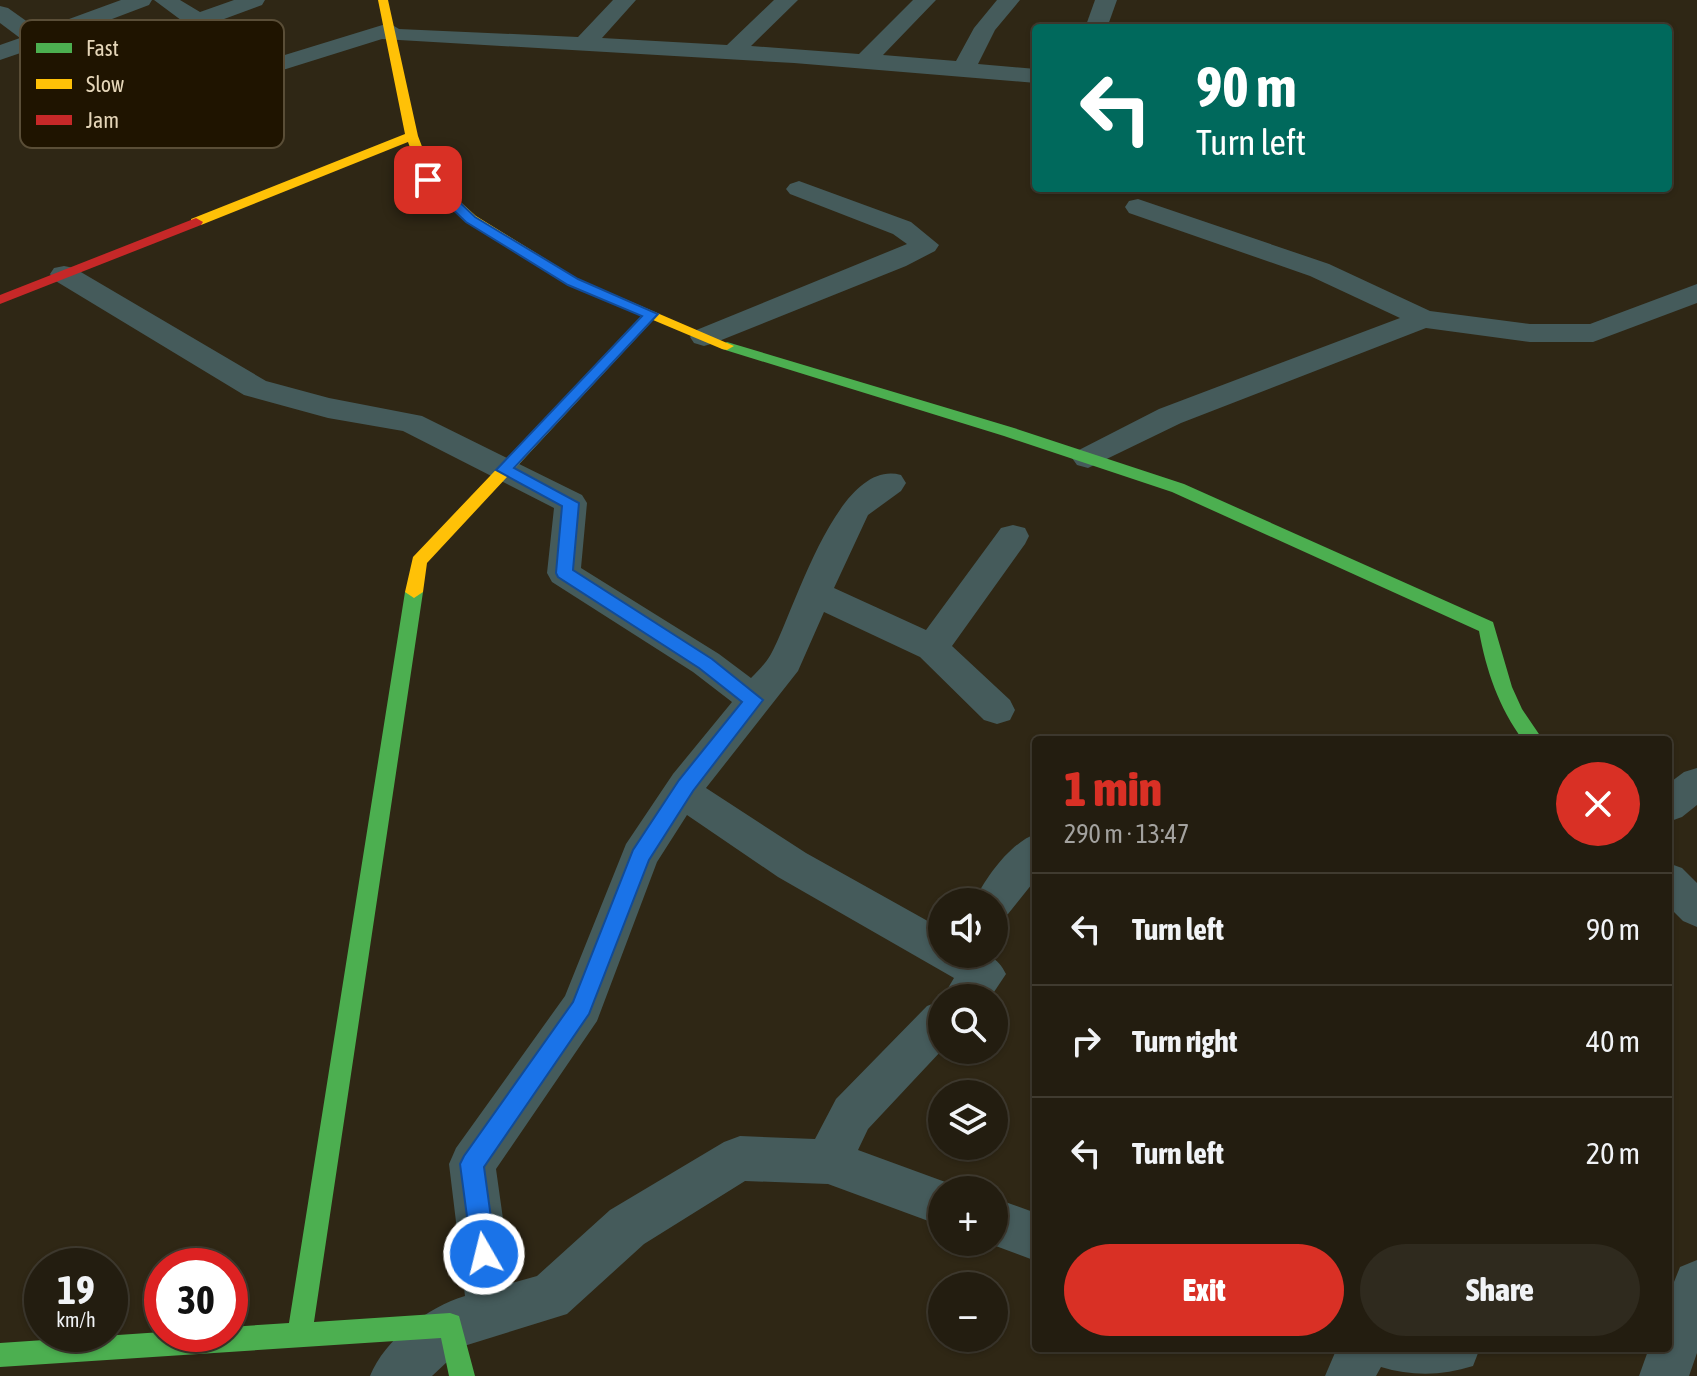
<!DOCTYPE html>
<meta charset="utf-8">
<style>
:root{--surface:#231d10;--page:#2f2a1e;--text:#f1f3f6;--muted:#a3a29f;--line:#403b30;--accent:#d93025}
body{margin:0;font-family:"Asap Condensed",sans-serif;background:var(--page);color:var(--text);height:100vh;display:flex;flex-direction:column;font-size:30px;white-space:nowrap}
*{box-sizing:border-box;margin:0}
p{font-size:26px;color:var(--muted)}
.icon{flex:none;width:44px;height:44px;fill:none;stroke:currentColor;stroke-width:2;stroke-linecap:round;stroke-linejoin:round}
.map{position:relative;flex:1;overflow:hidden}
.panel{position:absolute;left:1032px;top:736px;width:640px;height:616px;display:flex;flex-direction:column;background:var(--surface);border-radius:8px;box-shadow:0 2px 6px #0004,0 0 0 2px var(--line)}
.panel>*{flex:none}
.guide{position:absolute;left:1032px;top:24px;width:640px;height:168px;border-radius:8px;box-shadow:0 2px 6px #0004,0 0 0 2px var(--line);background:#00695c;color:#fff;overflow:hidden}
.controls{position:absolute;left:928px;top:888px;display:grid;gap:16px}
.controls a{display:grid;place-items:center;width:80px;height:80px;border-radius:50%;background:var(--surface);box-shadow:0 2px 6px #0004,0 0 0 2px var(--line);font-size:40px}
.speed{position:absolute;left:24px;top:1248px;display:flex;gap:16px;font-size:40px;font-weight:700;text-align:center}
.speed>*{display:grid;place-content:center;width:104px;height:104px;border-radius:50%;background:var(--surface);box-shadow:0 2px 6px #0004,0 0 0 2px var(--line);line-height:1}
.speed small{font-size:20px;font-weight:400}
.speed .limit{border:12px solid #d22;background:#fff;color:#111}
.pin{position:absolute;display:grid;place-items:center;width:68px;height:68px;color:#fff;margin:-34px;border-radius:16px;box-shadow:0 4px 12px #0006}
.me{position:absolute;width:88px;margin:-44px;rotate:352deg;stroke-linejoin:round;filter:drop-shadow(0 0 6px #0008)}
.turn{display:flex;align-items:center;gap:28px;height:168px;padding:0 32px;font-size:36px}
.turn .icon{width:104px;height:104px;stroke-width:2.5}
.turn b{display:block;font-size:56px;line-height:68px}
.round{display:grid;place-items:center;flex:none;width:84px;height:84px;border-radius:42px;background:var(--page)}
.summary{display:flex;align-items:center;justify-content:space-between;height:136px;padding:0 32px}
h1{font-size:48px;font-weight:800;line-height:60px;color:var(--accent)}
.action{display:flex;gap:16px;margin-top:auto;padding:16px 32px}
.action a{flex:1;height:92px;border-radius:48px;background:var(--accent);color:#fff;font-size:32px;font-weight:800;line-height:92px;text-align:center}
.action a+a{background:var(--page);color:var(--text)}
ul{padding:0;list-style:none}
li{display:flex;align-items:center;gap:24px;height:112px;padding:0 32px;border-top:2px solid var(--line)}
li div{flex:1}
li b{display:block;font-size:30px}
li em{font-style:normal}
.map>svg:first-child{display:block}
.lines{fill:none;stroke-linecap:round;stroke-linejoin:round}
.street{fill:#455b5b;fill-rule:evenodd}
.fast{fill:#4caf50;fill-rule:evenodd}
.slow{fill:#ffc107;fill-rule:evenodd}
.jam{fill:#c62828;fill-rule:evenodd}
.route{fill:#1a73e8;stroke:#114b97;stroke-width:2}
.key{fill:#1f1400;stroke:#5a4e37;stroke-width:2}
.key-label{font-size:22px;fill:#e5d6b8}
</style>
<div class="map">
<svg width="1697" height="1376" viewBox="0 0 1697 1376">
<rect width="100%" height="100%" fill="#2f2715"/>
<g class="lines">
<g class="street">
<polygon points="121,0 152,0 149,5 54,41 139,100 254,65 189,26 154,0 180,0 200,12 234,0 265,0 262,5 216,22 275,58 389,23 399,29 578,37 613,0 636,0 602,38 727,45 774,0 798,0 751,46 859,54 913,0 936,0 883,55 956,61 974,28 997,0 1020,0 995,30 978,64 1036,69 1036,83 794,63 382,39 136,116 128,114 35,48 0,60 0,45 20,38 0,23 0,6 8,8 39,30"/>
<polygon points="1095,0 1117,0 1107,28 1085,28"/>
<polygon points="799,181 911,222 939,245 935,251 906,266 714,343 704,346 694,343 690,337 694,331 907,244 893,234 790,194 786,189 790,184"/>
<polygon points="1138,199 1329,264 1430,311 1530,324 1590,324 1697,284 1697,303 1593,342 1530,342 1426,328 1181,423 1088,468 1077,465 1072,458 1077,451 1159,409 1400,318 1310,276 1129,213 1125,207 1129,201"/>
<path d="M64 266 74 268 266 381 329 398 422 416 582 495 587 503 581 568 719 654 751 678C758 671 766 663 771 654 794 613 837 457 901 475L906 483 901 491 868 515 834 588 926 630 1001 528 1013 525 1025 528 1029 536 1025 544 952 646 1010 700 1015 710 1010 720 997 724 984 720 920 657 824 612 798 671 706 788 806 853 942 929V954C969 954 993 946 1006 974L990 998H942L954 978 778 877 687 815 657 862 597 1021 496 1169 512 1283 537 1276 610 1210 724 1142 740 1136 815 1139 836 1099 927 1006 942 1000V1050L868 1129 858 1150 959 1187 960 1190H942V1226L828 1184 745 1181 644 1244 567 1314 464 1346 432 1376H370C385 1339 428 1307 465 1296L449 1164 456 1148 565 996 626 844 673 774 732 702 693 672 552 582 547 573 554 508 403 431 328 418 244 395 54 280 50 274 54 268Z"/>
<polygon points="1697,768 1697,805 1682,817 1668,822 1668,784 1684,772"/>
<path d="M1036 834V879L1008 914 994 919V902H974C985 878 1011 842 1036 834Z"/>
<polygon points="1668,863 1682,868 1697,883 1697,927 1683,921 1668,906"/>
<polygon points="994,1198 1036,1213 1036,1261 985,1242 994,1242"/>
<polygon points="1697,1260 1697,1353 1689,1376 1639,1376 1649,1348 1668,1348 1668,1297 1680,1267"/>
<path d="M1337 1348H1480L1473 1366C1442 1376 1411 1376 1381 1367L1376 1376H1325Z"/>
</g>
<g class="fast">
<path d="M727 342 1014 428 1184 484 1493 622 1512 687 1522 709 1543 740H1523C1499 708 1486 670 1479 631L1172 492 1004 436 722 349 720 346Z"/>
<polygon points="414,586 423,592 314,1322 450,1313 459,1316 475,1376 449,1376 441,1338 0,1367 0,1343 162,1332 230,1334 230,1327 289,1323 405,592"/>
</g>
<polygon class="slow" points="378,0 388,0 418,136 434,178 476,216 578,279 734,346 727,350 722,349 653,320 427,563 423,592 414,598 405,592 413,557 642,316 568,285 466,222 423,183 408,142 201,225 191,225 191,219 405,134"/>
<polygon class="jam" points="196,218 203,222 201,225 0,304 0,295"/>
</g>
<polygon class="route" points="424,177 433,177 475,217 578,279 658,314 514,468 579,503 573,570 712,659 763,700 693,791 649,860 589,1014 484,1167 496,1254 493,1262 484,1266 475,1262 472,1254 460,1164 464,1156 573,1002 633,850 679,780 742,702 699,668 558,577 556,573 562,506 496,470 642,316 568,285 466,222 424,182"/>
<rect x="20" y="20" width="264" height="128" rx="12" class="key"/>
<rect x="36" y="43" width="36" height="10" fill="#4caf50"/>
<rect x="36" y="79" width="36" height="10" fill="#ffc107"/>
<rect x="36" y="115" width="36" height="10" fill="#c62828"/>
<g class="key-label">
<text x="86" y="56">Fast</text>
<text x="86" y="92">Slow</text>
<text x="86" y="128">Jam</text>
</g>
</svg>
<div class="controls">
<a><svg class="icon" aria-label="sound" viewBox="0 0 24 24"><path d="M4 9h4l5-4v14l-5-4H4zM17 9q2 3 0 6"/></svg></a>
<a><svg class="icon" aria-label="search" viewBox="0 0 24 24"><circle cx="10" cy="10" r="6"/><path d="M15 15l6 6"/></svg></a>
<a><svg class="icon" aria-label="layers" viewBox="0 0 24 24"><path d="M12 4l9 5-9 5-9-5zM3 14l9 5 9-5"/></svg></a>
<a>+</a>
<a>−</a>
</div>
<div class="speed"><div>19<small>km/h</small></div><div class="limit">30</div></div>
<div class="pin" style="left:428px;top:180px;background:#d93025"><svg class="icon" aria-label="arrive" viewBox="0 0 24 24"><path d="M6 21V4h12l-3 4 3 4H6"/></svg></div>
<svg class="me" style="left:484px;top:1254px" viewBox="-20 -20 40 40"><circle r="17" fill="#1a73e8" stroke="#fff" stroke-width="3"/><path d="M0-11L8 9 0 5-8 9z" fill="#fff"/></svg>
<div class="guide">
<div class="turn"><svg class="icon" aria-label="left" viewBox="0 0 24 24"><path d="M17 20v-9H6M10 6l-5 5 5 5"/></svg><div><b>90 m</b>Turn left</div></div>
</div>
<section class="panel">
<div class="summary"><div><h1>1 min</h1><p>290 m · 13:47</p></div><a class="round" style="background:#d93025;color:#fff"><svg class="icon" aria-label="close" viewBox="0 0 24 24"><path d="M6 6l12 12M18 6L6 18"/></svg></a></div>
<ul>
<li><svg class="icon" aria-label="left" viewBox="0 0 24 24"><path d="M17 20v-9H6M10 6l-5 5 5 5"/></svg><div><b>Turn left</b></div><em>90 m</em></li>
<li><svg class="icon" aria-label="right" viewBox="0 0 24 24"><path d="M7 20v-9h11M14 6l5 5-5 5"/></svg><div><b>Turn right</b></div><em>40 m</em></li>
<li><svg class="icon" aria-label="left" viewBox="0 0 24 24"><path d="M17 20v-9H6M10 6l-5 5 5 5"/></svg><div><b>Turn left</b></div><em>20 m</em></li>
</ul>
<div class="action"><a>Exit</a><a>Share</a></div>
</section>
</div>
